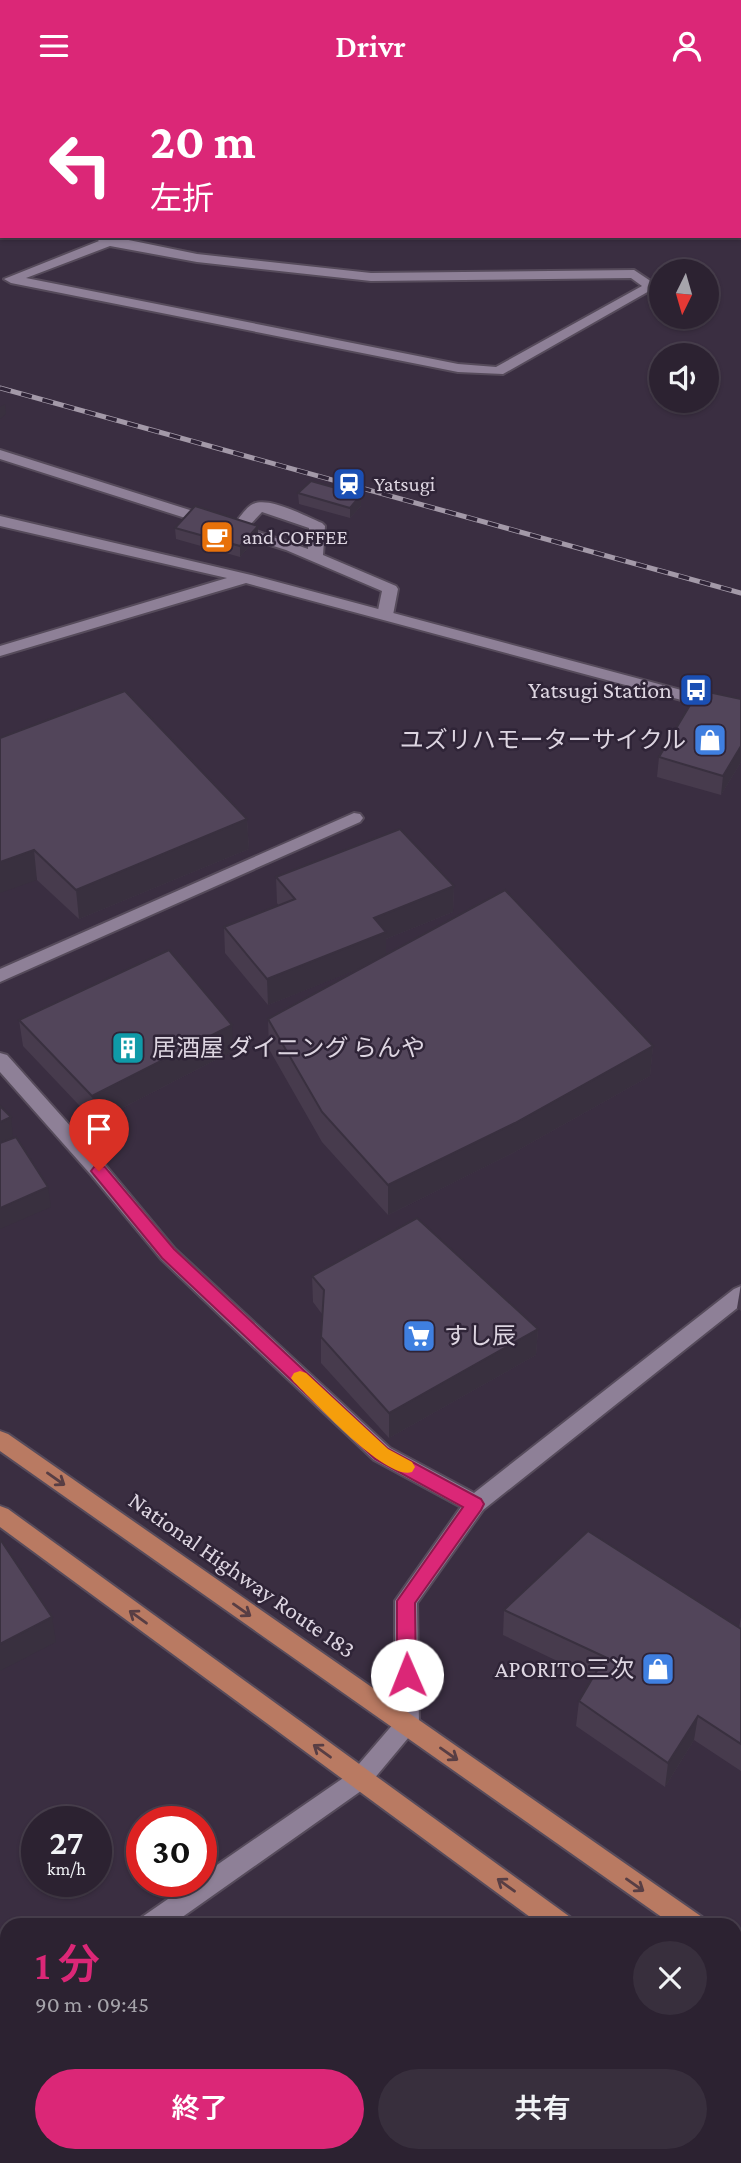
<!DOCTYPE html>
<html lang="ja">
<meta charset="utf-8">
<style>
:root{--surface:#2c2231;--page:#382f3d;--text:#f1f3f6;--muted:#a6a4ab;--line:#483f4d;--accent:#db2777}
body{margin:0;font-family:"Crimson Pro","Noto Sans JP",serif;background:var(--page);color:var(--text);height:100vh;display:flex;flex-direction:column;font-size:26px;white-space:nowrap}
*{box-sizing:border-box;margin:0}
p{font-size:23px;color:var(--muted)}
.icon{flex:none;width:38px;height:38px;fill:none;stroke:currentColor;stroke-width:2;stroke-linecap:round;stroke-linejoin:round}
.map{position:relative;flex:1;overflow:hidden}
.details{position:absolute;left:0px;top:1827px;width:742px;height:245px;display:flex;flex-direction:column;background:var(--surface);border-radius:21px 21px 0 0;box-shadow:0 2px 5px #0004,0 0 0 2px var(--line)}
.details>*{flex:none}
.hud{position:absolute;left:0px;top:0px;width:742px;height:147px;box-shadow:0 2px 5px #0004,0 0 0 2px var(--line);background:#db2777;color:#fff;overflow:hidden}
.needle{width:46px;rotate:185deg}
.tools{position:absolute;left:649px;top:168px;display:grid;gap:14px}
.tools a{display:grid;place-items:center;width:70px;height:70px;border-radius:50%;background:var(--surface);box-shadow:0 2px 5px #0004,0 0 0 2px var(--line);font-size:35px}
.speed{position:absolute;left:21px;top:1715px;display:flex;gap:14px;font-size:35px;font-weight:700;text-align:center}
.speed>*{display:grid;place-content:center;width:91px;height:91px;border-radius:50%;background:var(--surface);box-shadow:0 2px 5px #0004,0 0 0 2px var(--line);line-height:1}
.speed small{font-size:18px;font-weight:400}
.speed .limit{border:10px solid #d22;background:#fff;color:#111}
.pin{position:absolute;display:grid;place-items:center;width:60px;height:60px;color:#fff;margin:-72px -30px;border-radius:50% 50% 50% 0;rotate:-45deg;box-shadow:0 0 7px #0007}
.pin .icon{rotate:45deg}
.me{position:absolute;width:77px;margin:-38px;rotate:359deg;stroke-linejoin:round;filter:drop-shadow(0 0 5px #0008)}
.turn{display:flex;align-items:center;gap:24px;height:147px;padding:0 35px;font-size:32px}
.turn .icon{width:91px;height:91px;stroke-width:2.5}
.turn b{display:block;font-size:49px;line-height:60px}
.round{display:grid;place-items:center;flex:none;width:74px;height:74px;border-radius:37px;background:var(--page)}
.head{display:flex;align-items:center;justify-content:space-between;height:119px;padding:0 35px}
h1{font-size:42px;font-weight:600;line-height:52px;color:var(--accent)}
.cta{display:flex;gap:14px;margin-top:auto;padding:14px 35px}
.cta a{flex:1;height:80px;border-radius:42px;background:var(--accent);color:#fff;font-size:28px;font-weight:600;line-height:80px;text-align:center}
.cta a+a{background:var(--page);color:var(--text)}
header{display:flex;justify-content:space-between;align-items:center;height:91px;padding:0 35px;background:var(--accent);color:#fff;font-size:32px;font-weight:600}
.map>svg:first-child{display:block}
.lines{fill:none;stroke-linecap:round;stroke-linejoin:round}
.service-casing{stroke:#564b5b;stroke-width:4}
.minor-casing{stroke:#564b5b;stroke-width:4}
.trunk-casing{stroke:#564b5b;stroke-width:4}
.service{fill:#8e8097;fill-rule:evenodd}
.minor{fill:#8e8097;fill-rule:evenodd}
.trunk{fill:#b97a62;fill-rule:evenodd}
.rail-casing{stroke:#a399a8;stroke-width:5}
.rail{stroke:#2f2437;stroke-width:3.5;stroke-dasharray:11;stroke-linecap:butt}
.wall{fill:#473b4d}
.shaded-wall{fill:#39303f}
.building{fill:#52455a;stroke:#39303f;stroke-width:2}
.oneway{stroke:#583e44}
.route{fill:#db2777;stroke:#8e194d;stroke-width:2}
.slow{fill:#f59e0b}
.labels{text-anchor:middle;stroke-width:5;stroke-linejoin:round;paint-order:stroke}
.far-poi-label{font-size:21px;fill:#ddd5e1;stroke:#2f2437;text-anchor:start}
.poi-label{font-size:24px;fill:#ddd5e1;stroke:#2f2437;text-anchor:end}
.street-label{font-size:24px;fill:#ddd5e1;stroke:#2f2437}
</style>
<header><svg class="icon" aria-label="menu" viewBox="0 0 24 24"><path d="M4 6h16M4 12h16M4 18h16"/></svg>Drivr<svg class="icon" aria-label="person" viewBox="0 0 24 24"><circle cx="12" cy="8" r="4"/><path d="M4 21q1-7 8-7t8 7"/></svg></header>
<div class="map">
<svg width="741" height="2072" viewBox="0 0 741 2072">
<rect width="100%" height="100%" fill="#3a2e41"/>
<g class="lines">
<defs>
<g id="service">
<polygon points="515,0 530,0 514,2"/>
<polygon points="2,54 2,62 0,63 0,55"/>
<path d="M0 359 234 433C240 427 246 416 253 413 269 405 307 426 322 432L325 435 323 464 396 495 398 498 393 524 385 529 377 524 382 500 286 459 0 368ZM262 421 309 437 308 458 247 437Z"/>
<polygon points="0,2019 7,2022 7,2050 0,2047"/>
<polygon points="33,2065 66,2065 69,2072 36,2072"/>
</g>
<g id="minor">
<rect x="0" y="92" width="2" height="8"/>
<polygon points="2,114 2,122 0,123 0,115"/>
<path d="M94 145H109L197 163 371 182 634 179 658 195 503 283 458 281 11 192 4 188 99 150ZM110 155 197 171 371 190 631 187 642 195 496 276 458 273 26 187Z"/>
<polygon points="0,425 251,484 741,615 741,625 246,492 0,565 0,555 227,487 0,435"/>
<polygon points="354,722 360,723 363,727 360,731 0,891 0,878"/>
<polygon points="0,962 7,964 106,1075 175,1158 390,1357 474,1402 734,1198 741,1195 741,1214 483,1419 417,1512 419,1634 368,1695 171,1834 139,1834 142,1826 194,1790 201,1790 201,1785 352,1681 395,1631 395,1510 461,1416 374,1369 227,1231 161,1168 92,1085 0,981"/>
<polygon points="7,1923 7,1949 0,1952 0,1926"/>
</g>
<g id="trunk">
<polygon points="0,1340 8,1343 702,1826 705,1834 673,1834 0,1360"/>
<polygon points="0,1415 8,1418 570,1826 573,1834 541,1834 0,1436"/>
<polygon points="735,1851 741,1854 741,1880 735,1877"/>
<polygon points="735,1948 741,1950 741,1976 735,1974"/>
</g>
</defs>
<use href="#service" class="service-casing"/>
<use href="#minor" class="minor-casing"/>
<use href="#trunk" class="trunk-casing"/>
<use href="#service" class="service"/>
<use href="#minor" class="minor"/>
<use href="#trunk" class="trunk"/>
<defs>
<polyline id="rail" points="0,297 741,502"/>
</defs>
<use href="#rail" class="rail-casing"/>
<use href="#rail" class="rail"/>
</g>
<g class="wall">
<polygon points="298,402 361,404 361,415 350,427 299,413"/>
<polygon points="258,435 258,445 240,466 176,448 175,437"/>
<polygon points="741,608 741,671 721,704 657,686 659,666"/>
<polygon points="0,647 247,728 249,758 79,828 37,789"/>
<polygon points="276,786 454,795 453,821 386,848 386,864 653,955 650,985 513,1062 388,1124 322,1051 269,958 268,928 365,875 268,914 225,862 224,836 279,815 277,812"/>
<polygon points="19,929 233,960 95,1031 23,955"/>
<polygon points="312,1185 538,1238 536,1264 389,1347 321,1272 321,1246 322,1223 313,1211"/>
<polygon points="741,1193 741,1220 737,1217"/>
<polygon points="504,1519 739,1537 741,1526 741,1680 694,1649 665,1696 576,1635 579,1610 593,1587 503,1544"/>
</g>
<g class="shaded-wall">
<polygon points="5,313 6,323 0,328 0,316"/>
<polygon points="361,404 361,415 350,427 350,417"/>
<polygon points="258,435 258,445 240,466 240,455"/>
<polygon points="741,655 741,671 721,704 723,685"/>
<polygon points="247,728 249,758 79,828 76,799"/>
<polygon points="34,759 37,789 0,802 0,771"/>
<polygon points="454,795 453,821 386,848 386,867 268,914 267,888 374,827"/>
<polygon points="232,934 233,960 95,1031 92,1005"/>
<polygon points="653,955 650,985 513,1062 388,1124 388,1094"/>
<polygon points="11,1026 13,1046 0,1053 0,1031"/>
<polygon points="48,1096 51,1116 0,1138 0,1117"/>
<polygon points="538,1238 536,1264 389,1347 389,1322"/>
<polygon points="52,1526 56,1551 0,1580 0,1553"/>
<polygon points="698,1625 694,1649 665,1696 668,1672"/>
</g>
<g class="building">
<polygon points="311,390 361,404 350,417 298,402"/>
<polygon points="195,415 258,435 240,455 175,437"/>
<polygon points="699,599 741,608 741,655 723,685 659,666"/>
<polygon points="125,600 247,728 76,799 34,759 0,771 0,647"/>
<polygon points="400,738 454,795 374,827 386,841 267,888 224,836 295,808 276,786"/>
<polygon points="505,799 653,955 515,1032 388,1094 322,1021 268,928"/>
<polygon points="169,859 232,934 92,1005 19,929"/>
<polygon points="0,1015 11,1026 0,1031"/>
<polygon points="16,1046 48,1096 0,1117 0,1052"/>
<polygon points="417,1127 538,1238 389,1322 321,1246 324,1199 312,1185"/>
<polygon points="588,1440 741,1538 741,1653 698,1625 668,1672 579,1610 605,1566 504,1519"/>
<polygon points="0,1448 52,1526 0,1553"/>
</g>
<defs><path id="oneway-shaft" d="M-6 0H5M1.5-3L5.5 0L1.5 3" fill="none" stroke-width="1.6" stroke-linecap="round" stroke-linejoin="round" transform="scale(1.75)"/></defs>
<g class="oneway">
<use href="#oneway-shaft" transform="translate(56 1388) rotate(35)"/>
<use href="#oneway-shaft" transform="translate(242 1519) rotate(35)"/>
<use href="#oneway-shaft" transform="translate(138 1526) rotate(-144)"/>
<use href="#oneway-shaft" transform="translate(322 1660) rotate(-144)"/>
<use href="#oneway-shaft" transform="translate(449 1663) rotate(35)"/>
<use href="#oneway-shaft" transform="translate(506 1794) rotate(-144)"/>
<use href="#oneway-shaft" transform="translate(635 1794) rotate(35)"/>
</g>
<polygon class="route" points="99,1074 105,1076 174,1158 388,1358 481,1408 484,1413 481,1419 415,1512 416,1584 413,1590 407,1592 400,1590 397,1584 397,1510 463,1416 375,1368 162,1167 94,1084 91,1080 94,1076"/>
<path class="slow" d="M300 1280 306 1282 388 1358 412 1371 415 1376 412 1381C386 1390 314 1310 294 1291L291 1287 294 1282Z"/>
<defs>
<symbol id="station-square" viewBox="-11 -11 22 22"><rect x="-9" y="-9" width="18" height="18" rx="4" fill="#1a4fb4" stroke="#2f2437"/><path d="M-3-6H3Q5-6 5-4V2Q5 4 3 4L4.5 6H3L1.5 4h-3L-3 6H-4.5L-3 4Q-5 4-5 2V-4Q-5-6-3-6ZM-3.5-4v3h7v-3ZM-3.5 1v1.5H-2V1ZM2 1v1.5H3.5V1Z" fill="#fff"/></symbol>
<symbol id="cafe-square" viewBox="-11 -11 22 22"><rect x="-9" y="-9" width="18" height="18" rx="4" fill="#e8710a" stroke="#2f2437"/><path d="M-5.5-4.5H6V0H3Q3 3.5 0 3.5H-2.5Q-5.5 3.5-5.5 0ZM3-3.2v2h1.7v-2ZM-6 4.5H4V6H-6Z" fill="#fff"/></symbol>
<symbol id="bus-square" viewBox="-11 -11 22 22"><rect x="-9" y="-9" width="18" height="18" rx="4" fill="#1a4fb4" stroke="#2f2437"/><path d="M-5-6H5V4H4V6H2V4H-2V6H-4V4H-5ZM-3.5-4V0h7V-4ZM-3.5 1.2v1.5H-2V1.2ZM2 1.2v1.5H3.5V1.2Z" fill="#fff"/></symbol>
<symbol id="shop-square" viewBox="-11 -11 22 22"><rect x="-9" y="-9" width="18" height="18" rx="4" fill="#3f7fe0" stroke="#2f2437"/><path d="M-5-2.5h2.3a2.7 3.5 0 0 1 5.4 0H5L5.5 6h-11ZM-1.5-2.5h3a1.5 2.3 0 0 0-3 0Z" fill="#fff"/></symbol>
<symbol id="building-square" viewBox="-11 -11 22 22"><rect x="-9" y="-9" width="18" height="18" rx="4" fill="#0f9aa8" stroke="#2f2437"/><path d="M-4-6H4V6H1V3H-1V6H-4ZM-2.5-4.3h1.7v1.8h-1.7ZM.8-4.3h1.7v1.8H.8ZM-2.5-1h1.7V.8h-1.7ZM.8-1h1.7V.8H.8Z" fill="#fff"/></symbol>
<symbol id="supermarket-square" viewBox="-11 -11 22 22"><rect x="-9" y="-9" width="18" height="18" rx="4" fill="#3f7fe0" stroke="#2f2437"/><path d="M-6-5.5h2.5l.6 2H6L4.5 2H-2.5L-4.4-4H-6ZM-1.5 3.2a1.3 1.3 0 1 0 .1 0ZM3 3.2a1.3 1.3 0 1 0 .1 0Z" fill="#fff"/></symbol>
</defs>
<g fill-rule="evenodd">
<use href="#station-square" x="330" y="374" width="38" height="38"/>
<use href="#cafe-square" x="198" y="427" width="38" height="38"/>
<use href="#bus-square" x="677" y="580" width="38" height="38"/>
<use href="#shop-square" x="691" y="630" width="38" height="38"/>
<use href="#building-square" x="109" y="938" width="38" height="38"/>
<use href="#supermarket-square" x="400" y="1226" width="38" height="38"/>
<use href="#shop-square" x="639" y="1559" width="38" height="38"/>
</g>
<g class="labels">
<g class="far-poi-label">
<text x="374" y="400">Yatsugi</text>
<text x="242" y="453">and COFFEE</text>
</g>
<g class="poi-label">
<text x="672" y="607">Yatsugi Station</text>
<text x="686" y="657">ユズリハモーターサイクル</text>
<text x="152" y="965" text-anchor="start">居酒屋 ダイニング らんや</text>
<text x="444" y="1253" text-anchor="start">すし辰</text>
<text x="634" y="1586">APORITO三次</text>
</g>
<g class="street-label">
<text transform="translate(242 1484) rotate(35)" y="8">National Highway Route 183</text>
</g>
</g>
</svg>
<div class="tools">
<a><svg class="needle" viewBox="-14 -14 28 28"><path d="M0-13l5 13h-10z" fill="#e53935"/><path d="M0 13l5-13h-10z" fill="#a6a4ab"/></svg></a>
<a><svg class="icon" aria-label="sound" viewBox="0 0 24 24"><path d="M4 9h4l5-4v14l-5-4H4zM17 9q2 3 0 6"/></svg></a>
</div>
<div class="speed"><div>27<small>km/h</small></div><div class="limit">30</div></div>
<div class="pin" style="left:99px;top:1080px;background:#d93025"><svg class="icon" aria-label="arrive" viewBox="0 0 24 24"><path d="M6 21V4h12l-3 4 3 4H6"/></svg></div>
<svg class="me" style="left:407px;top:1584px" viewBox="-20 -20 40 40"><circle r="19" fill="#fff"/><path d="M0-13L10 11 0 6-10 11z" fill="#db2777"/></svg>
<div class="hud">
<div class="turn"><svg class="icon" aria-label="left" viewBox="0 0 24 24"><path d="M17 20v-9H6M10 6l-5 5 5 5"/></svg><div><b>20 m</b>左折</div></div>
</div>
<section class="details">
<div class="head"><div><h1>1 分</h1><p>90 m · 09:45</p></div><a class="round"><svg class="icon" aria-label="close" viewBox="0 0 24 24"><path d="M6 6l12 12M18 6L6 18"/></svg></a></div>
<div class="cta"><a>終了</a><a>共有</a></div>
</section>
</div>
